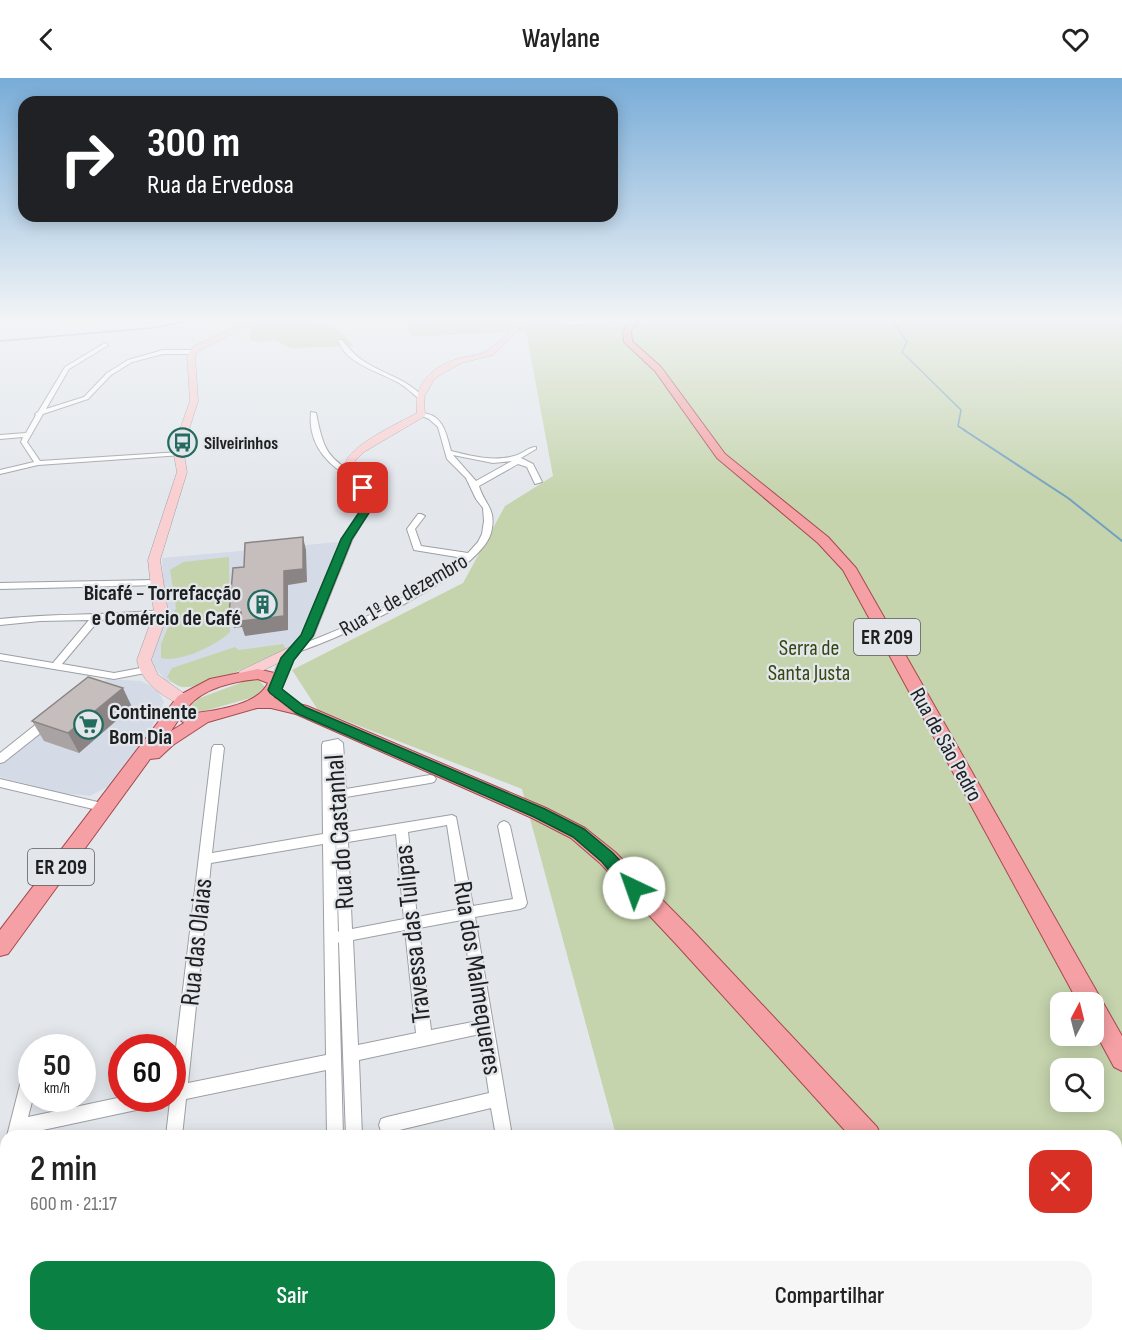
<!DOCTYPE html>
<html lang="pt">
<meta charset="utf-8">
<style>
:root{--surface:#fff;--page:#f6f6f6;--text:#222;--muted:#767676;--accent:#0b8043}
body{margin:0;font-family:"Sofia Sans Condensed",sans-serif;background:var(--page);color:var(--text);height:100vh;display:flex;flex-direction:column;font-size:22px;white-space:nowrap}
*{box-sizing:border-box;margin:0}
p{font-size:20px;color:var(--muted)}
.icon{flex:none;width:33px;height:33px;fill:none;stroke:currentColor;stroke-width:2;stroke-linecap:round;stroke-linejoin:round}
.map{position:relative;flex:1;overflow:hidden}
.panel{position:absolute;left:0px;top:1052px;width:1122px;height:212px;display:flex;flex-direction:column;background:var(--surface);border-radius:18px 18px 0 0;box-shadow:0 3px 15px #0003}
.panel>*{flex:none}
.hud{position:absolute;left:18px;top:18px;width:600px;height:126px;border-radius:18px;box-shadow:0 3px 15px #0003;background:#202124;color:#fff;overflow:hidden}
.needle{width:39px;rotate:7deg}
.buttons{position:absolute;left:1050px;top:914px;display:grid;gap:12px}
.buttons a{display:grid;place-items:center;width:54px;height:54px;border-radius:12px;background:var(--surface);box-shadow:0 3px 15px #0003;font-size:30px}
.speed{position:absolute;left:18px;top:956px;display:flex;gap:12px;font-size:30px;font-weight:700;text-align:center}
.speed>*{display:grid;place-content:center;width:78px;height:78px;border-radius:50%;background:var(--surface);box-shadow:0 3px 15px #0003;line-height:1}
.speed small{font-size:15px;font-weight:400}
.speed .limit{border:9px solid #d22;background:#fff;color:#111}
.pin{position:absolute;display:grid;place-items:center;width:51px;height:51px;color:#fff;margin:-26px;border-radius:12px;box-shadow:0 3px 9px #0006}
.me{position:absolute;width:66px;margin:-33px;rotate:318deg;stroke-linejoin:round;filter:drop-shadow(0 0 4px #0008)}
.turn{display:flex;align-items:center;gap:21px;height:126px;padding:0 30px;font-size:27px}
.turn .icon{width:78px;height:78px;stroke-width:2.5}
.turn b{display:block;font-size:42px;line-height:51px}
.round{display:grid;place-items:center;flex:none;width:63px;height:63px;border-radius:18px;background:var(--page)}
.head{display:flex;align-items:center;justify-content:space-between;height:102px;padding:0 30px}
h1{font-size:36px;font-weight:600;line-height:45px}
.cta{display:flex;gap:12px;margin-top:auto;padding:12px 30px}
.cta a{flex:1;height:69px;border-radius:18px;background:var(--accent);color:#fff;font-size:24px;font-weight:600;line-height:69px;text-align:center}
.cta a+a{background:var(--page);color:var(--text)}
header{display:flex;justify-content:space-between;align-items:center;height:78px;padding:0 30px;background:var(--surface);font-size:27px;font-weight:600}
.map>svg:first-child{display:block}
.built{fill:#d4dbe7}
.green{fill:#c5d4ad;fill-rule:evenodd}
.lines{fill:none;stroke-linecap:round;stroke-linejoin:round}
.stream-far1{stroke:#71a0c0;stroke-width:1.5}
.stream{stroke:#71a0c0;stroke-width:2}
.street-casing{stroke:#9c9fa4;stroke-width:2}
.secondary-casing{stroke:#9c9fa4;stroke-width:1}
.primary-casing{stroke:#a6494e;stroke-width:2}
.street{fill:#fff;fill-rule:evenodd}
.secondary{fill:#facfd1;fill-rule:evenodd}
.primary{fill:#f5a0a4;fill-rule:evenodd}
.wall{fill:#a9a3a3}
.shaded-wall{fill:#8a8584}
.building{fill:#c5bebd;stroke:#8a8584;stroke-width:1.5}
.route{fill:#0b8043;stroke:#07532c;stroke-width:1.5}
.labels{text-anchor:middle;stroke-width:4.5;stroke-linejoin:round;paint-order:stroke}
.far-poi-label{font-size:18px;font-weight:bold;fill:#1d1f20;stroke:#e3e7ec;text-anchor:start}
.shield{fill:#e3e7ec;stroke:#585b5d;stroke-width:1.5}
.shield-label{font-size:21px;font-weight:bold;fill:#1d1f20}
.poi-label{font-size:22px;font-weight:bold;fill:#1d1f20;stroke:#e3e7ec;text-anchor:end}
.street-label{font-size:22px;fill:#1d1f20;stroke:#e3e7ec}
.park-label{font-size:22px;fill:#354610;stroke:#e3e7ec}
.near-street-label{font-size:27px;fill:#1d1f20;stroke:#e3e7ec}
</style>
<header><svg class="icon" aria-label="back" viewBox="0 0 24 24"><path d="M15 5l-7 7 7 7"/></svg>Waylane<svg class="icon" aria-label="heart" viewBox="0 0 24 24"><path d="M12 20l-8-8c-3-5 5-10 8-4 3-6 11-1 8 4z"/></svg></header>
<div class="map">
<svg width="1122" height="1262" viewBox="0 0 1122 1262">
<rect width="100%" height="100%" fill="#e3e7ec"/>
<g class="built">
<polygon points="338,464 319,521 300,560 279,577 193,610 166,603 154,588 150,577 165,534 162,480"/>
<polygon points="107,601 141,603 157,611 164,624 149,655 113,706 90,718 62,715 0,699 0,685"/>
<polygon points="6,1233 6,1257 315,1257 315,1262 0,1262 0,1234"/>
</g>
<g class="green">
<polygon points="281,240 305,240 338,251 354,268 291,270 275,262 260,264 250,262 250,254 256,242"/>
<path d="M404 240H554C571 251 637 250 654 240H1122V1262H671L670 1257H1116V1058L616 1057 522 711 318 632 292 592 463 505 505 428 553 398 526 253 411 259ZM1060 924H1094V957H1060ZM1060 990H1094V1023H1060Z"/>
<path d="M229 479 230 554C217 567 180 585 161 580V566L176 530 170 492 183 484Z"/>
<path d="M283 566 286 571C261 582 214 607 187 609 178 610 173 605 167 599L172 590 235 569 239 572Z"/>
<polygon points="248,602 259,602 265,609 254,619 201,634 193,632 192,626 200,620"/>
</g>
<g class="lines">
<g class="stream-far1">
<polyline points="891,240 907,264 902,274 961,332 958,348 966,353"/>
<polyline points="0,263 152,250 202,240"/>
</g>
<polyline class="stream" points="964,352 1068,420 1122,463"/>
<defs>
<g id="street">
<polygon points="619,241 617,244 569,247 566,245 569,243"/>
<path d="M338 262H342C348 269 354 277 362 282 382 296 406 300 423 319L418 320C412 315 406 309 399 305 378 293 346 286 338 262Z"/>
<polygon points="105,265 108,267 107,268 69,291 46,331 84,319 107,295 128,282 163,272 193,272 196,274 193,276 163,276 132,284 111,297 88,321 43,336 27,364 40,383 180,374 182,375 182,377 38,387 0,396 0,392 34,384 21,364 23,359 0,361 0,357 26,355 36,337 35,336 38,334 65,289"/>
<path d="M311 334 316 335C324 374 327 380 362 400V404C355 404 350 400 345 396 322 382 308 361 311 334Z"/>
<path d="M420 335C443 335 446 355 451 373 471 378 494 384 514 378 523 376 528 369 536 369V371L521 380 533 386 542 404 535 406 527 389 518 386 479 408C485 428 497 430 491 455 479 497 336 563 294 575L291 574 289 572 291 570C351 549 412 519 463 480L414 472 407 451 418 436H421L425 438 415 451 421 468 468 475 478 464 482 456 484 443 483 430 476 421 466 400 447 381 438 349 429 341 420 337ZM453 377 493 385 512 383 476 403Z"/>
<polygon points="156,502 159,503 159,507 0,511 0,505"/>
<path d="M161 532 164 533 166 535 164 537 141 540 99 542 62 586 114 595 146 589 150 590 151 592 150 594 114 601 0 582V576L53 585 89 542 40 543 0 547V541C54 535 107 538 161 532Z"/>
<polygon points="48,639 52,640 53,643 52,646 4,684 0,685 0,675 44,640"/>
<path d="M338 661 343 665 346 711 430 697 434 698 436 701 434 704 430 705 346 719 348 754 452 737 456 739 473 828 513 821 498 748 500 745 504 743 508 745 510 748 527 825 525 829 520 831 475 839 512 1058H496L491 1030 387 1055 381 1053 379 1047 381 1041 387 1039 489 1015 480 956 359 982 362 1058H346L339 865 338 864 343 1058H327L326 992 186 1021 182 1058H166L170 1023 167 1020H172V1003L212 670 214 667H222L224 670 212 775 323 756 322 667 323 664ZM333 670 339 853 338 854ZM447 747 460 831 417 839 408 754ZM396 756 404 841 352 851 348 764ZM323 766 326 977 188 1005 211 785ZM462 842 478 943 431 952 419 850ZM405 852 416 955 358 967 353 862Z"/>
<polygon points="0,701 106,726 110,727 112,730 110,733 106,734 0,709"/>
<polygon points="32,984 33,1020 28,1039 122,1019 163,1020 161,1026 155,1028 24,1056 23,1058 7,1058 24,991 27,986"/>
<polygon points="6,1088 6,1127 0,1130 0,1090"/>
<rect x="139" y="1257" width="20" height="5"/>
<rect x="330" y="1257" width="20" height="5"/>
<polygon points="351,1257 371,1257 372,1262 352,1262"/>
<rect x="527" y="1257" width="20" height="5"/>
</g>
<g id="secondary">
<path d="M253 240H262L199 273 195 278 198 323 183 371 187 394 160 482 168 535 151 582 158 597 189 619 191 622 184 627C164 621 140 603 137 582L154 535 148 482 177 394 173 371 190 323 187 278 193 269Z"/>
<path d="M522 240H530L493 277 461 285 435 300 424 319 425 338 364 374 355 383V388L376 424 353 461 314 558 294 582 281 607H271L269 604 278 585 250 599H240L238 596 240 593 290 569 301 557 341 461 366 424 345 388C345 369 401 344 417 335 414 306 430 290 457 281 467 278 480 278 488 272 501 264 511 250 522 240Z"/>
<polygon points="605,240 617,240 636,246 632,248"/>
</g>
<g id="primary">
<polygon points="633,240 641,240 631,253 632,263 661,289 725,376 828,459 856,490 1122,958 1122,993 1114,989 1094,952 1094,924 1078,924 843,492 818,465 717,380 655,293 624,264 623,253"/>
<path d="M258 591 274 595 284 604 274 620 307 628 546 730 585 750 615 774 693 853 877 1049 881 1058H850L677 867 601 786 571 760 532 740 296 636 271 630H257L208 644 173 667 159 680 150 681 8 876 0 878V852L178 618 210 601ZM258 601 268 605C258 627 217 632 196 635L192 634 188 629C203 610 235 603 258 601ZM179 641 184 645 171 653Z"/>
<polygon points="1122,1157 1122,1186 1116,1188 1116,1159"/>
</g>
</defs>
<use href="#street" class="street-casing"/>
<use href="#secondary" class="secondary-casing"/>
<use href="#primary" class="primary-casing"/>
<use href="#street" class="street"/>
<use href="#secondary" class="secondary"/>
<use href="#primary" class="primary"/>
</g>
<polygon class="wall" points="132,629 79,675 44,663 32,643"/>
<g class="shaded-wall">
<polygon points="303,459 306,472 307,504 288,507 288,552 245,558 242,549 234,550 229,536 241,534 284,493"/>
<polygon points="123,610 132,629 79,675 68,655"/>
</g>
<g class="building">
<polygon points="303,459 303,491 284,493 284,538 241,543 241,534 229,536 233,490 244,489 245,465"/>
<polygon points="88,599 123,610 68,655 32,643"/>
</g>
<linearGradient id="sky" x2="0" y2="1"><stop stop-color="#78acd8"/><stop offset="0.58" stop-color="#f2f4f6"/><stop offset="1" stop-color="#f2f4f6" stop-opacity="0"/></linearGradient>
<rect width="1122" height="416" fill="url(#sky)"/>
<polygon class="route" points="359,407 366,407 376,424 352,461 313,558 294,582 282,611 305,629 545,731 584,751 613,775 640,805 643,810 640,815 628,815 602,784 573,759 534,739 296,635 270,615 268,612 281,580 301,557 341,461 366,424"/>
<defs>
<symbol id="bus-ring" viewBox="-11 -11 22 22"><circle r="9.5" fill="#e3e7ec" stroke="#246b5f" stroke-width="1.5"/><path d="M-5-6H5V4H4V6H2V4H-2V6H-4V4H-5ZM-3.5-4V0h7V-4ZM-3.5 1.2v1.5H-2V1.2ZM2 1.2v1.5H3.5V1.2Z" fill="#246b5f"/></symbol>
<symbol id="building-ring" viewBox="-11 -11 22 22"><circle r="9.5" fill="#e3e7ec" stroke="#246b5f" stroke-width="1.5"/><path d="M-4-6H4V6H1V3H-1V6H-4ZM-2.5-4.3h1.7v1.8h-1.7ZM.8-4.3h1.7v1.8H.8ZM-2.5-1h1.7V.8h-1.7ZM.8-1h1.7V.8H.8Z" fill="#246b5f"/></symbol>
<symbol id="supermarket-ring" viewBox="-11 -11 22 22"><circle r="9.5" fill="#e3e7ec" stroke="#246b5f" stroke-width="1.5"/><path d="M-6-5.5h2.5l.6 2H6L4.5 2H-2.5L-4.4-4H-6ZM-1.5 3.2a1.3 1.3 0 1 0 .1 0ZM3 3.2a1.3 1.3 0 1 0 .1 0Z" fill="#246b5f"/></symbol>
</defs>
<g fill-rule="evenodd">
<use href="#bus-ring" x="166" y="348" width="33" height="33"/>
<use href="#building-ring" x="246" y="510" width="33" height="33"/>
<use href="#supermarket-ring" x="72" y="630" width="33" height="33"/>
</g>
<g class="labels">
<g class="far-poi-label">
<text x="204" y="371">Silveirinhos</text>
</g>
<g class="shield">
<rect x="854" y="541" width="66" height="36" rx="4.5"/>
<rect x="28" y="771" width="66" height="36" rx="4.5"/>
</g>
<g class="shield-label">
<text x="887" y="566">ER 209</text>
<text x="61" y="796">ER 209</text>
</g>
<g class="poi-label">
<text x="241" y="522">Bicafé - Torrefacção<tspan x="241" dy="25">e Comércio de Café</tspan></text>
<text x="109" y="641" text-anchor="start">Continente<tspan x="109" dy="25">Bom Dia</tspan></text>
</g>
<g class="street-label">
<text transform="translate(403 516) rotate(-30)" y="8">Rua 1º de dezembro</text>
<text transform="translate(947 666) rotate(61)" y="8">Rua de São Pedro</text>
</g>
<g class="park-label">
<text x="809" y="577">Serra de<tspan x="809" dy="25">Santa Justa</tspan></text>
</g>
<g class="near-street-label">
<text transform="translate(339 754) rotate(-94)" y="9">Rua do Castanhal</text>
<text transform="translate(412 856) rotate(-96)" y="9">Travessa das Tulipas</text>
<text transform="translate(196 864) rotate(-84)" y="9">Rua das Olaias</text>
<text transform="translate(478 900) rotate(81)" y="9">Rua dos Malmequeres</text>
</g>
</g>
</svg>
<div class="buttons">
<a><svg class="needle" viewBox="-14 -14 28 28"><path d="M0-13l5 13h-10z" fill="#e53935"/><path d="M0 13l5-13h-10z" fill="#767676"/></svg></a>
<a><svg class="icon" aria-label="search" viewBox="0 0 24 24"><circle cx="10" cy="10" r="6"/><path d="M15 15l6 6"/></svg></a>
</div>
<div class="speed"><div>50<small>km/h</small></div><div class="limit">60</div></div>
<div class="pin" style="left:363px;top:410px;background:#d93025"><svg class="icon" aria-label="arrive" viewBox="0 0 24 24"><path d="M6 21V4h12l-3 4 3 4H6"/></svg></div>
<svg class="me" style="left:634px;top:810px" viewBox="-20 -20 40 40"><circle r="19" fill="#fff"/><path d="M0-13L10 11 0 6-10 11z" fill="#0b8043"/></svg>
<div class="hud">
<div class="turn"><svg class="icon" aria-label="right" viewBox="0 0 24 24"><path d="M7 20v-9h11M14 6l5 5-5 5"/></svg><div><b>300 m</b>Rua da Ervedosa</div></div>
</div>
<section class="panel">
<div class="head"><div><h1>2 min</h1><p>600 m · 21:17</p></div><a class="round" style="background:#d93025;color:#fff"><svg class="icon" aria-label="close" viewBox="0 0 24 24"><path d="M6 6l12 12M18 6L6 18"/></svg></a></div>
<div class="cta"><a>Sair</a><a>Compartilhar</a></div>
</section>
</div>
